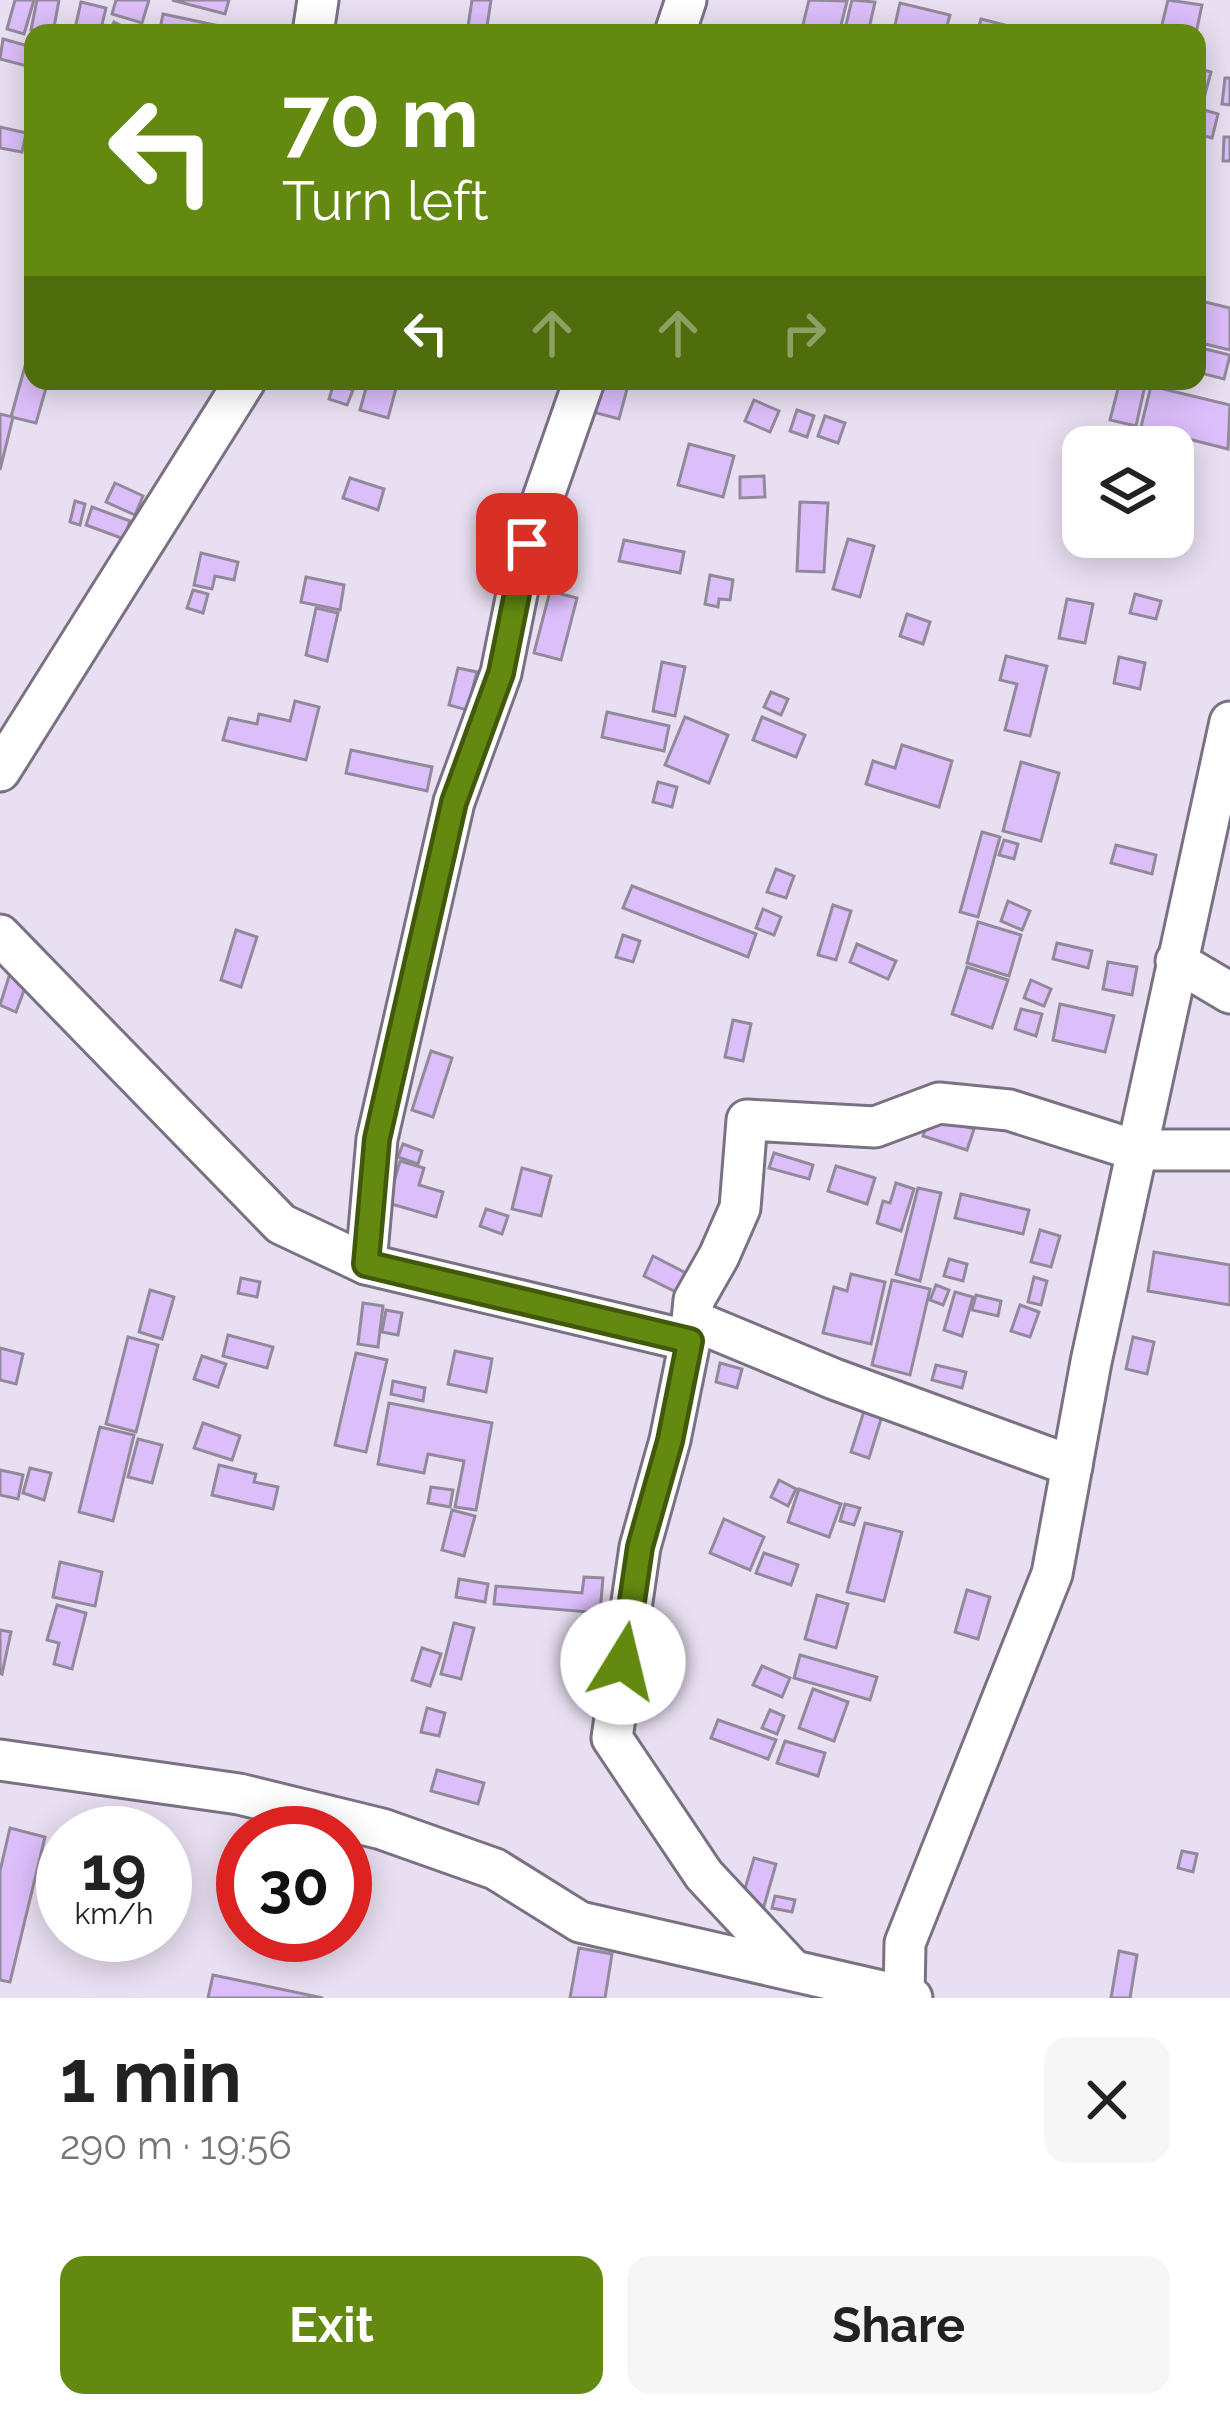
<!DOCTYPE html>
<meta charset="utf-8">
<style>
:root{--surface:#fff;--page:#f6f6f6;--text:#222;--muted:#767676;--accent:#638910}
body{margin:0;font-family:Raleway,sans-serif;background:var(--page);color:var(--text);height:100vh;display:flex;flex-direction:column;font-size:45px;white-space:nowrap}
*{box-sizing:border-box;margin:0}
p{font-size:39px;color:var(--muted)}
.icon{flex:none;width:66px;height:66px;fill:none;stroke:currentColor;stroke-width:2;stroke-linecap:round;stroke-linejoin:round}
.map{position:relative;height:1998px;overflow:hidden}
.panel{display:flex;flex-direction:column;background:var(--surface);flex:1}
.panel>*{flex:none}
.top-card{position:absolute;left:24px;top:24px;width:1182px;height:366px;border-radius:24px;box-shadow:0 6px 30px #0003;background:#638910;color:#fff;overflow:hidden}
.tools{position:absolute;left:1062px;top:426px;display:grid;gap:24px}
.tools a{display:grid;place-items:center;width:132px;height:132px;border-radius:24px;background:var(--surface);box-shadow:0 6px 30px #0003;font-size:60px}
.speed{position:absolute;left:36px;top:1806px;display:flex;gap:24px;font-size:60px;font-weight:700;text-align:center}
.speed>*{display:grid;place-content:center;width:156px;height:156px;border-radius:50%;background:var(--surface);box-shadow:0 6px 30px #0003;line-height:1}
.speed small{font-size:30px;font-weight:400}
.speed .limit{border:18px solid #d22;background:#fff;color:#111}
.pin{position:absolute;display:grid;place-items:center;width:102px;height:102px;color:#fff;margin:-51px;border-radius:24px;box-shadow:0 6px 18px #0006}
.me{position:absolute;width:132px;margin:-66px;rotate:9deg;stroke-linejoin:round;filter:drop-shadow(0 0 9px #0008)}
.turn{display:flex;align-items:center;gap:42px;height:252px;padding:0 60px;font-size:54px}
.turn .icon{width:156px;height:156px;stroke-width:2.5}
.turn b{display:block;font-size:84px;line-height:102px}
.lanes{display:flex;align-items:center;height:114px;padding:0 60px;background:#0003;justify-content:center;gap:60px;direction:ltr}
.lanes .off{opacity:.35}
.round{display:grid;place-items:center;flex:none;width:126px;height:126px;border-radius:24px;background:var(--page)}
.headline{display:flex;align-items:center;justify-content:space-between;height:204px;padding:0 60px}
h1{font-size:72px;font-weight:700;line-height:90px}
.cta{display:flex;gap:24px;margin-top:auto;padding:24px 60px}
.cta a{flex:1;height:138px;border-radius:24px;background:var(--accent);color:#fff;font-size:48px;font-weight:700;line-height:138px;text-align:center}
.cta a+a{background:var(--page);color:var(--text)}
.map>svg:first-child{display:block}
.building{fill:#dcbefb;stroke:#928a9b;stroke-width:3}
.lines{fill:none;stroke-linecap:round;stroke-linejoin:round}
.minor-casing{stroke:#7a7283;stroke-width:45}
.minor{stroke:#fff;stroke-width:39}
.route-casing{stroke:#40590a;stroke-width:30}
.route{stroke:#638910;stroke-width:21}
</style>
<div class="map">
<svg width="1230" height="1998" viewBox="0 0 1230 1998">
<rect width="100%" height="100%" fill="#e8dff2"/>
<g class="building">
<polygon points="15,0 34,0 24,34 7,29"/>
<polygon points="37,0 59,0 53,33 31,30"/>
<polygon points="116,0 149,0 142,23 112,14"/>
<polygon points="172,0 229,0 225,14"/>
<polygon points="472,0 491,0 486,33 467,33"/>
<polygon points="809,0 847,1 839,33 801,33"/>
<polygon points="852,0 875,2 868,33 844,33"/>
<polygon points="1168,0 1202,5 1196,33 1160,33"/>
<polygon points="81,2 106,8 100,33 74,33"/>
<polygon points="900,3 950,15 945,33 895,25"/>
<polygon points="163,14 224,27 223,33 160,29"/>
<polygon points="981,19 1005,25 1003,33 977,33"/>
<polygon points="114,22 132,31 131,33 108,33"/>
<polygon points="3,39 32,47 27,66 0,59"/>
<polygon points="1197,68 1211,72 1201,109 1218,114 1212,138 1197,134"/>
<polygon points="1225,78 1230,78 1230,105 1222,104"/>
<polygon points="0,127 26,133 22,152 0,148"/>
<polygon points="1224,137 1230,137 1230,161 1223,161"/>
<polygon points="1197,300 1230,308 1230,350 1197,342"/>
<polygon points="1197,347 1230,355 1224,379 1197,372"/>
<polygon points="25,366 33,368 33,381 48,381 36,423 11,417"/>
<polygon points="368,381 398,381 388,418 360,410"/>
<polygon points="1120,381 1146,381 1136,426 1110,420"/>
<polygon points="601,382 627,389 619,419 593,412"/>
<polygon points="334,383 353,390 347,405 329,399"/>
<polygon points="1151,386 1230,405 1228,449 1141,427"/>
<polygon points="754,400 779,411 770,432 745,421"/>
<polygon points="797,410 814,416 807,437 790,431"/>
<polygon points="0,414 13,417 0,470"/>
<polygon points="825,416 845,423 838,443 818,436"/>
<polygon points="689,444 734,456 723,497 678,485"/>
<polygon points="764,476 765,497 740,498 740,477"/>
<polygon points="350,478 384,489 378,510 343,498"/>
<polygon points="115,483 143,496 135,515 106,502"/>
<polygon points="75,501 85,504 80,525 70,522"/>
<polygon points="800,502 828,503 824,572 797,571"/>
<polygon points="92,507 130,521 124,539 86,525"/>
<polygon points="848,539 874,546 860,597 833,589"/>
<polygon points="624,540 684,552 680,573 619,561"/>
<polygon points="201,553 238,562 234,580 215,576 212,589 194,585"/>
<polygon points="710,575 733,580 730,600 719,599 718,607 705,604"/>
<polygon points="306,577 344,585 340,610 301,602"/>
<polygon points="193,590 208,594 203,613 187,608"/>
<polygon points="550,591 577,598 561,660 534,653"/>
<polygon points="1135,594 1161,601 1156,619 1130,613"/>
<polygon points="1067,599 1093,604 1085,643 1059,638"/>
<polygon points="316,608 338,613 327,661 306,655"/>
<polygon points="907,614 930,622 923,644 900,636"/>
<polygon points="1006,656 1047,666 1030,736 1005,730 1017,684 1000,680"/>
<polygon points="1119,657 1145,663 1140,689 1114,683"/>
<polygon points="662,662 685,667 675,716 653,711"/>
<polygon points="458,668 477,672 467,710 449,705"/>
<polygon points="771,692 788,699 781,715 764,707"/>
<polygon points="295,701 319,707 306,760 223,740 229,718 257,724 259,714 290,721"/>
<polygon points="607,712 669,726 664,751 602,737"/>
<polygon points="685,717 728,735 709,783 665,765"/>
<polygon points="762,717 805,735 796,757 753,740"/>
<polygon points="902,745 952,761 939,807 866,784 873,761 895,768"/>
<polygon points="351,750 432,767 427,791 346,773"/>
<polygon points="1021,762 1059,773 1041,841 1003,831"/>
<polygon points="658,782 677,787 672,807 653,802"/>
<polygon points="982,832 1000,837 978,917 960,912"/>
<polygon points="1004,840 1018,844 1014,859 999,855"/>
<polygon points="1116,845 1156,855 1152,874 1111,863"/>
<polygon points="776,869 794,876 786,898 767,892"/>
<polygon points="632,886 756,934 748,957 623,908"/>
<polygon points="1008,901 1030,911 1022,930 1001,921"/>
<polygon points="833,905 851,911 836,960 818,955"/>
<polygon points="763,909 781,917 774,935 756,928"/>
<polygon points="978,922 1021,935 1009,976 967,963"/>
<polygon points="236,930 257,937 241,987 221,980"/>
<polygon points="623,935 640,941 633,962 616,957"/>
<polygon points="1057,943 1092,951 1088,968 1053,959"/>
<polygon points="857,944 896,961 888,979 850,962"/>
<polygon points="1108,962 1137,967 1132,995 1103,989"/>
<polygon points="12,967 30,974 16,1012 0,1005"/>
<polygon points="967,967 1008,980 992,1028 952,1014"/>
<polygon points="1031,980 1051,989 1044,1006 1024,998"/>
<polygon points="1060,1004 1114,1016 1105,1052 1053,1040"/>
<polygon points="1021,1009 1042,1014 1036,1036 1015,1029"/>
<polygon points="733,1020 751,1024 743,1061 725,1057"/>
<polygon points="431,1051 452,1058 433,1117 412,1110"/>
<polygon points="930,1115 974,1129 967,1150 923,1136"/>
<polygon points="403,1144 422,1151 418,1164 398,1157"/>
<polygon points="774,1153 813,1165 809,1179 769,1168"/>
<polygon points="400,1161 424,1168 419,1185 443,1192 436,1217 388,1203"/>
<polygon points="836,1166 875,1178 867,1204 828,1191"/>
<polygon points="522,1168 551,1176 541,1216 512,1209"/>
<polygon points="896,1183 914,1189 901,1231 877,1223 883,1201 890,1203"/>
<polygon points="918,1188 941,1193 920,1281 896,1274"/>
<polygon points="961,1194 1029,1210 1023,1234 955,1218"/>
<polygon points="486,1209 508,1216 502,1234 480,1226"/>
<polygon points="1040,1230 1060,1236 1051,1267 1031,1262"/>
<polygon points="1154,1252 1230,1265 1230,1305 1148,1291"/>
<polygon points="653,1256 688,1274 678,1293 644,1276"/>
<polygon points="949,1259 967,1264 963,1281 944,1276"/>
<polygon points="851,1274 885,1282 871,1344 823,1333 834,1287 847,1291"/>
<polygon points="1034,1277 1047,1281 1041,1305 1028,1302"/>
<polygon points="241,1278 260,1282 257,1297 238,1293"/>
<polygon points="892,1280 930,1289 910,1375 872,1365"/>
<polygon points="936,1285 949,1290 943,1305 930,1300"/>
<polygon points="150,1290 174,1297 162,1339 139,1332"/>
<polygon points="955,1292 973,1297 962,1336 944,1330"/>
<polygon points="976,1295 1001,1301 998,1316 972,1310"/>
<polygon points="363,1303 383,1306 378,1347 358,1344"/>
<polygon points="1020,1305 1039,1312 1030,1337 1011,1331"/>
<polygon points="386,1310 402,1313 398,1335 382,1332"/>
<polygon points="228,1335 273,1347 267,1368 223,1356"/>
<polygon points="128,1337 158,1345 136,1432 106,1424"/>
<polygon points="1133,1337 1154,1342 1147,1374 1126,1369"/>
<polygon points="0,1348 23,1354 16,1384 0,1380"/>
<polygon points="455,1351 492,1359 486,1392 448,1384"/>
<polygon points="356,1353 387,1360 366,1452 335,1445"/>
<polygon points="202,1356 226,1364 218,1387 194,1379"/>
<polygon points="720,1363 742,1369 737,1388 716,1382"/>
<polygon points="936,1365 966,1372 962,1388 932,1380"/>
<polygon points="393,1381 425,1388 423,1401 391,1394"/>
<polygon points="389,1403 492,1423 476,1510 455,1507 464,1461 428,1454 424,1473 378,1464"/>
<polygon points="864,1411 882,1416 869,1458 851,1452"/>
<polygon points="203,1423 240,1436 232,1460 194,1448"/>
<polygon points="100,1427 134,1435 113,1521 79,1512"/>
<polygon points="138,1439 162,1445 152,1483 128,1477"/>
<polygon points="219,1465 256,1474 254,1482 278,1487 273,1509 212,1495"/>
<polygon points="30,1468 51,1473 44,1500 23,1493"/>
<polygon points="0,1470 23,1475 18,1499 0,1495"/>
<polygon points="779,1480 796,1489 788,1506 771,1497"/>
<polygon points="431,1487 453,1490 450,1507 428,1503"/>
<polygon points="799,1489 841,1504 829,1537 788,1522"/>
<polygon points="845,1504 860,1508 854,1525 840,1521"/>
<polygon points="452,1510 475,1516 464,1556 442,1550"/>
<polygon points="724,1519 764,1537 750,1570 710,1553"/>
<polygon points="865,1523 902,1532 884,1601 847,1592"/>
<polygon points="764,1553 798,1565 791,1585 756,1573"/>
<polygon points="60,1562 102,1572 95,1606 53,1597"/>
<polygon points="584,1577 603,1578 600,1613 494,1604 496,1586 582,1593"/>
<polygon points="459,1579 488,1584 485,1602 456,1597"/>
<polygon points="967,1590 990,1597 978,1639 955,1632"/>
<polygon points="817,1595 848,1604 836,1648 805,1639"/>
<polygon points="57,1605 86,1613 72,1669 54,1664 59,1643 47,1640"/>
<polygon points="454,1623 474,1628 461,1679 441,1674"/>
<polygon points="0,1630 11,1632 2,1674 0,1673"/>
<polygon points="422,1648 441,1654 430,1686 412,1680"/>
<polygon points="800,1655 877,1677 870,1700 794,1678"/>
<polygon points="762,1666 790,1678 782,1697 753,1685"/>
<polygon points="813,1689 848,1702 834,1741 799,1728"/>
<polygon points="427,1708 445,1713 439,1736 421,1732"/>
<polygon points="770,1710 784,1716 777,1734 762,1728"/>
<polygon points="718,1720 776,1740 768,1759 711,1738"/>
<polygon points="785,1741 825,1753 818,1776 777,1763"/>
<polygon points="437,1770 484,1783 478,1804 431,1791"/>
<polygon points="10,1828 45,1837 10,1982 0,1980 0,1871"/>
<polygon points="1182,1851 1197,1854 1193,1872 1178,1868"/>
<polygon points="754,1858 776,1864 764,1906 742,1899"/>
<polygon points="775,1896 795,1900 792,1912 772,1908"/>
<polygon points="579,1948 612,1954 605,1998 570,1998"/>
<polygon points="1119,1951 1137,1955 1130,1998 1111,1998"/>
<polygon points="213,1975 323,1998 208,1998"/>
</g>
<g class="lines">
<defs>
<g id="minor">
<polyline points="313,33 318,0"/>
<polyline points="675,33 686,0"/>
<polyline points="0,771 245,381"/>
<polyline points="0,935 281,1224 366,1264 690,1341 670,1440 640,1547 612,1738 704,1875 790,1967"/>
<polyline points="1176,961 1230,993"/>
<polyline points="366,1264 377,1139 454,802 501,673 527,544 584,381"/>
<polyline points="692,1320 834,1379 1072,1466"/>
<polyline points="690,1341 694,1300 719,1256 740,1208 747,1120 875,1127 939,1103 1009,1110 1135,1150 1230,1150"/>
<polyline points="0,1760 239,1794 382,1829 495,1869 580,1922 912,1998"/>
<polyline points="904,1998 905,1943 1052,1574 1091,1362 1230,722"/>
</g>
</defs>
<use href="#minor" class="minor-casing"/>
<use href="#minor" class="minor"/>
</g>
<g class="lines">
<defs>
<polyline id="route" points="527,544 501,673 454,802 377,1139 366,1264 690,1341 670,1441 640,1547 623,1662"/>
</defs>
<use href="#route" class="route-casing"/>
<use href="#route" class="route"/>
</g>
</svg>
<div class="tools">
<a><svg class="icon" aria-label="layers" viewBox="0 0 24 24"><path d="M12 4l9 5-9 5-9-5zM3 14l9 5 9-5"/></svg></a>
</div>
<div class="speed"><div>19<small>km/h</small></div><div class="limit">30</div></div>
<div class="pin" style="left:527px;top:544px;background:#d93025"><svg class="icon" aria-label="arrive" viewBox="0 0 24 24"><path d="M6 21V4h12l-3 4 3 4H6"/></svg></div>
<svg class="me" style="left:623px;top:1662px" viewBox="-20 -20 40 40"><circle r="19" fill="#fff"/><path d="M0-13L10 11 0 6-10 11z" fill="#638910"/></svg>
<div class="top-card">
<div class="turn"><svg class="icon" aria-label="left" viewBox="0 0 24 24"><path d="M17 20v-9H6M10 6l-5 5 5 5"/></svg><div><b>70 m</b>Turn left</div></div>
<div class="lanes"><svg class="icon" aria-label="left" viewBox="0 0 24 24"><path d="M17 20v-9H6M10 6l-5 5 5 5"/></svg><svg class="icon off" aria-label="ahead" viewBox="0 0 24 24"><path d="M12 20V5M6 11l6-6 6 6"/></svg><svg class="icon off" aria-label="ahead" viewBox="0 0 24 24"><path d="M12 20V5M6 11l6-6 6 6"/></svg><svg class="icon off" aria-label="right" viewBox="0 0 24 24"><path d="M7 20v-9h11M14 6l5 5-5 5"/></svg></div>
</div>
</div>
<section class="panel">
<div class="headline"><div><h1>1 min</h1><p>290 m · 19:56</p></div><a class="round"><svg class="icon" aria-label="close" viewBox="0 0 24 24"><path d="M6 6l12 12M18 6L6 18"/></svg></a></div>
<div class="cta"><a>Exit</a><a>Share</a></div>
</section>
